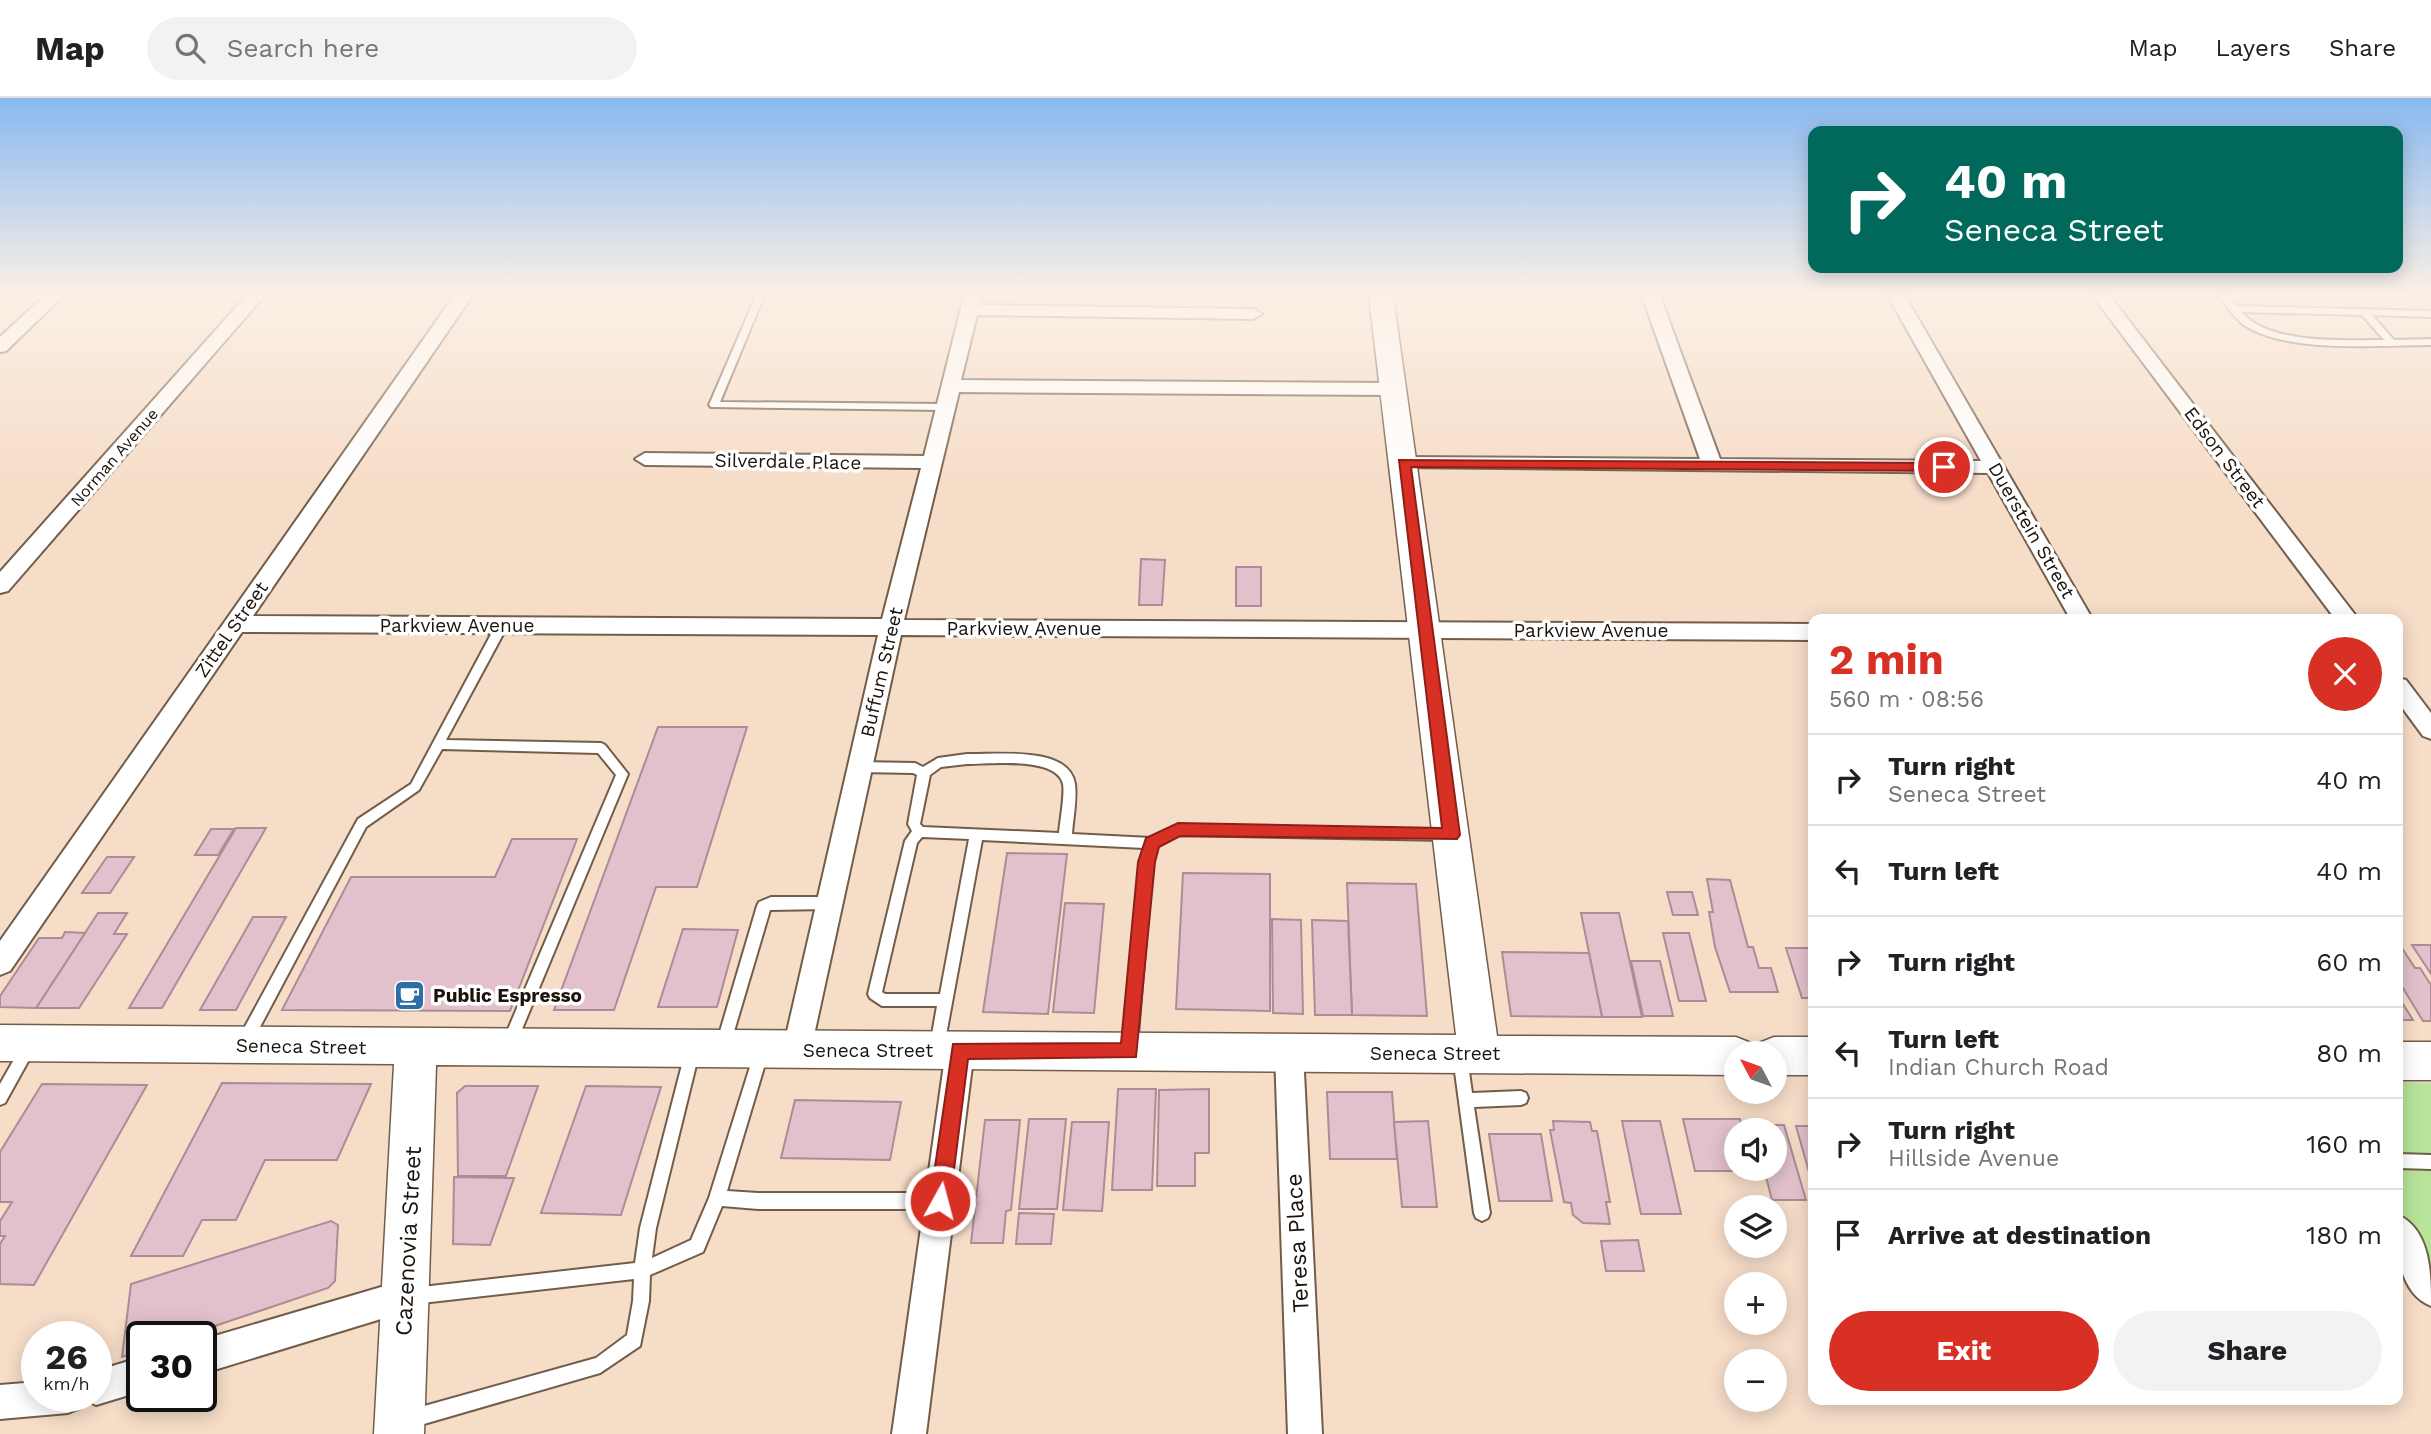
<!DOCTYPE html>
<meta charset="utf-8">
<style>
:root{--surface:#fff;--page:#f2f2f2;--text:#202124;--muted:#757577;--line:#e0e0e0;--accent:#d93025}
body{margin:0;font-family:"Work Sans",sans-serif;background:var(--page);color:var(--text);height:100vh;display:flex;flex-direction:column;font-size:26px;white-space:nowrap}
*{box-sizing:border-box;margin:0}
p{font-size:23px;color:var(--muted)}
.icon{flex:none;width:38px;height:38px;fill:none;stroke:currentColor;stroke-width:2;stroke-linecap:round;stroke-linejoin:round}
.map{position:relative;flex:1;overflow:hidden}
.drawer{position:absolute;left:1808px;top:516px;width:595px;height:791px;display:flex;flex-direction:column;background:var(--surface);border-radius:14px;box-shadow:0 4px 18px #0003}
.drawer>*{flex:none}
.guide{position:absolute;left:1808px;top:28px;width:595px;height:147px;border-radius:14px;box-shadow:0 4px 18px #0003;background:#00695c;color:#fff;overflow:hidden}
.needle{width:46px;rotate:311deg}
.buttons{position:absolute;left:1724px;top:943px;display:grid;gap:14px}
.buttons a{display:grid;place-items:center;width:63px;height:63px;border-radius:50%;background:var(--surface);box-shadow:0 4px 18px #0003;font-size:35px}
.speed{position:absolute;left:21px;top:1223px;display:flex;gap:14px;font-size:35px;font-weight:700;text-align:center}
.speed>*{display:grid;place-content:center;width:91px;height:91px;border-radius:50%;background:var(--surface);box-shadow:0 4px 18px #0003;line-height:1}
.speed small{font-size:18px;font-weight:400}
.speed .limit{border:4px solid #111;border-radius:10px;background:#fff;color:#111}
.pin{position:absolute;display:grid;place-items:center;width:60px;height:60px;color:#fff;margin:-30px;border:4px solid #fff;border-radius:50%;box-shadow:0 2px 7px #0007}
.me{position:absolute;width:77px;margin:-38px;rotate:7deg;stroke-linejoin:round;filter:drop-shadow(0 0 5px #0008)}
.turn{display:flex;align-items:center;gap:24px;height:147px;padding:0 21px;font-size:32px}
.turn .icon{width:91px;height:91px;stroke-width:2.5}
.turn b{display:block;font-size:49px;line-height:60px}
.round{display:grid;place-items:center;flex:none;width:74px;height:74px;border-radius:37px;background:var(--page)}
.head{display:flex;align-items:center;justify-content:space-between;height:119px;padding:0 21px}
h1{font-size:42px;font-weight:700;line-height:52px;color:var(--accent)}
.primary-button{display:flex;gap:14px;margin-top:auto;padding:14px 21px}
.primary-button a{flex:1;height:80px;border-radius:42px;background:var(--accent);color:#fff;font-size:28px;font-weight:700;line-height:80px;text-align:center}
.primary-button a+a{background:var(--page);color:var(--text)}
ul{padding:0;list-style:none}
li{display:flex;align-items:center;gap:21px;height:91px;padding:0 21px;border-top:2px solid var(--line)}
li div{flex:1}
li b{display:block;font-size:26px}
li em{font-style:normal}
header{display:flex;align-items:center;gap:42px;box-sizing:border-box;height:98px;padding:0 35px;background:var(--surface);border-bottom:2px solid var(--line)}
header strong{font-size:33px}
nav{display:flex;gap:38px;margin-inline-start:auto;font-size:24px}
.search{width:490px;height:63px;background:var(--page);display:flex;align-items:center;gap:18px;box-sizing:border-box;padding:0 24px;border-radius:38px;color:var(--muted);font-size:26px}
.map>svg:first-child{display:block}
.green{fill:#b7e498}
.building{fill:#e2c1cc;stroke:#ab8c97;stroke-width:2}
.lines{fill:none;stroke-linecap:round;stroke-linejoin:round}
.lane-casing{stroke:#725d4a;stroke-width:4}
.street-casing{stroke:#725d4a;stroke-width:4}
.secondary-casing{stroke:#725d4a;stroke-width:3}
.lane{fill:#fff;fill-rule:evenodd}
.street{fill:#fff;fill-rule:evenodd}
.secondary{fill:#fff;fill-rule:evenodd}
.route{fill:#d93025;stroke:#8d1f18;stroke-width:2}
.labels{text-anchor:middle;stroke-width:7;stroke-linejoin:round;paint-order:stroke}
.far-street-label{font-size:16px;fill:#1b130c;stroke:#fff}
.street-label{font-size:19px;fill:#1b130c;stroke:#fff}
.poi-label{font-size:19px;font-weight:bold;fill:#1b130c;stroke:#fff;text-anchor:start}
.near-street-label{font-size:23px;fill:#1b130c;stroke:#fff}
</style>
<header>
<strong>Map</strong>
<div class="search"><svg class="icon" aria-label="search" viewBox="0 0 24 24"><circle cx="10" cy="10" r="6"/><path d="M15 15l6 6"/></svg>Search here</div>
<nav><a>Map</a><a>Layers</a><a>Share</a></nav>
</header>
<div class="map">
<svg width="2431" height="1336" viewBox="0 0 2431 1336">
<rect width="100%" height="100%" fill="#f6ddc8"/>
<polygon class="green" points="2398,984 2431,985 2431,1168 2398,1110"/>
<g class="building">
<polygon points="1141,461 1165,462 1162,507 1139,507"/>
<rect x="1236" y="469" width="25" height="39"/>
<polygon points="658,629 747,629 697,789 656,789 614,912 554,912"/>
<polygon points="236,730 266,730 162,910 129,910"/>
<polygon points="211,731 234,731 218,757 195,757"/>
<polygon points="512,741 577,741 510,913 282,912 351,779 495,779"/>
<polygon points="1007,755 1067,756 1048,916 983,914"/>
<polygon points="107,759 134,759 110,795 82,795"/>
<polygon points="1183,775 1270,776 1270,913 1176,911"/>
<polygon points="1707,781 1730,782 1748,849 1753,849 1759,870 1771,870 1778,894 1730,894 1715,849 1709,814 1713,814"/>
<polygon points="1347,785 1416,786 1427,918 1352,917"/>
<polygon points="1667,794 1692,794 1698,817 1673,817"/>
<polygon points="1065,805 1104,806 1094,915 1053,914"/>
<polygon points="98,815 127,815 114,836 127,836 79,910 36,910"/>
<polygon points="1581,815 1619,815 1642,919 1602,919"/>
<polygon points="253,819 286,819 236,912 200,912"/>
<polygon points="1272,821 1301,822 1303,916 1273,915"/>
<polygon points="1312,822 1348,823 1352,917 1315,917"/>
<polygon points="683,831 738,832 717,909 658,909"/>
<polygon points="65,834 85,835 36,910 0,909 0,898 39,840 62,840"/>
<polygon points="1663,835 1689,835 1706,903 1679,903"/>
<polygon points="2398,844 2415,870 2420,870 2431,887 2431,923 2423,923 2398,882"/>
<polygon points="2412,847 2431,847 2431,876"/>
<polygon points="1786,850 1813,850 1813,900 1802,900"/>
<polygon points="1502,854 1589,855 1602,919 1511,918"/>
<polygon points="1631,863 1660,863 1673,918 1643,918"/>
<polygon points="2398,898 2413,922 2398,922"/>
<polygon points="222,985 371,986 337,1062 265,1062 236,1122 202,1122 183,1158 131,1158"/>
<polygon points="42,986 147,987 34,1187 0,1186 0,1146 5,1138 0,1138 0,1123 12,1104 0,1104 0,1054"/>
<polygon points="465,988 538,988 506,1078 458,1078 457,995"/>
<polygon points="586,988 661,989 621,1117 541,1115"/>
<polygon points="1118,991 1156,991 1152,1092 1112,1092"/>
<polygon points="1209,991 1209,1055 1195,1055 1195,1088 1157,1088 1159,992"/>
<polygon points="1327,994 1392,994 1397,1061 1330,1061"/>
<polygon points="795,1002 901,1004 890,1062 781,1060"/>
<polygon points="1029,1021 1066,1021 1057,1111 1019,1111"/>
<polygon points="1683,1021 1740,1021 1742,1032 1736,1032 1736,1071 1753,1073 1695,1073"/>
<polygon points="985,1022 1020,1022 1011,1112 1006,1113 1003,1145 971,1145"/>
<polygon points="1428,1023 1437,1109 1402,1109 1394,1024"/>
<polygon points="1553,1023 1590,1024 1592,1033 1597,1033 1610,1104 1606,1104 1610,1126 1583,1125 1573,1117 1571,1105 1564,1104 1550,1032 1554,1032"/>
<polygon points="1622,1023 1660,1023 1681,1116 1641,1116"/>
<polygon points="1072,1024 1109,1024 1102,1113 1063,1112"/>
<polygon points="1752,1027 1784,1027 1806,1102 1772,1102 1764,1071 1774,1071 1774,1032 1753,1032"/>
<polygon points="1796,1028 1813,1028 1813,1088"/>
<polygon points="1489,1036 1541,1036 1552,1103 1499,1103"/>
<polygon points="454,1079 514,1080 490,1147 453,1146"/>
<polygon points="1019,1115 1054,1116 1051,1146 1016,1146"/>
<polygon points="331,1123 338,1127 335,1183 328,1190 182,1239 142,1239 142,1252 122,1259 131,1186"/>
<polygon points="1638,1142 1644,1173 1606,1173 1601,1143"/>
</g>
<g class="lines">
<defs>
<g id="lane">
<polygon points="756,198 764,198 720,304 946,306 951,309 946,312 711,309 709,307"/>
<path d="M2220 198H2228L2237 208 2431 213V219L2372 217 2394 242 2431 241V247C2380 247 2287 256 2244 227 2234 220 2226 207 2220 198ZM2241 214 2362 217 2384 242C2342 242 2271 247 2241 214Z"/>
<polygon points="502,523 508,527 446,642 601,645 605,647 628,676 515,948 510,949 505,948 503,943 616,677 598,655 442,651 419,692 366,729 251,946 246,947 241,946 239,941 241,936 358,721 411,686 496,527"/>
<path d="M967 656C996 657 1069 647 1075 686 1077 702 1073 721 1072 736L1151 740 1178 727 1447 732 1452 733 1453 737 1452 741 1447 742 1179 737 1157 748 1152 764 1137 949 1135 954 1130 955 1125 954 1123 949 1140 764 1144 750 982 742 944 948 942 953 937 954 932 953 930 948 937 908H882L870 900 868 896 905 743 912 733 908 726 917 677 913 675 859 674 855 672 853 669 855 666 859 664 915 665 923 669 938 660ZM967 666C989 666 1057 658 1063 686 1065 697 1060 723 1059 735L923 729 920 726 930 677 941 669ZM922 739 969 741 940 896H885L882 894 917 745Z"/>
<polygon points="771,799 829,799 834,801 836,805 834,809 829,811 770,812 730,947 728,952 723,953 718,952 716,947 757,808 759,804"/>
<polygon points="29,943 34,944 36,949 5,1005 0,1007 0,986 24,944"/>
<polygon points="692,948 697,950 699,955 656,1130 652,1160 691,1142 709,1100 754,956 756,951 761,949 766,951 768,956 727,1093 758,1095 940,1095 946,1098 948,1103 946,1108 940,1111 758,1111 722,1108 703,1154 650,1177 649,1203 640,1248 600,1275 410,1330 404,1327 401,1321 404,1315 410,1312 596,1260 627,1237 633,1203 634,1181 413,1206 407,1204 405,1198 407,1192 413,1190 635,1165 640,1130 685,955 687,950"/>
<polygon points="1460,952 1465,954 1467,959 1472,995 1521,993 1526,995 1528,1000 1526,1005 1521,1007 1474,1009 1490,1115 1488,1120 1482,1123 1476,1120 1474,1115 1453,959 1455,954"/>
<polygon points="2398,1056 2431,1057 2431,1071 2398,1070"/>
</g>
<g id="street">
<polygon points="44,198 63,198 6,253 0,254 0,239"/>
<polygon points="246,198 264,198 8,493 0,495 0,474"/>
<polygon points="454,198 472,198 253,518 882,521 921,370 645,367 635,361 645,355 924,358 964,198 981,198 980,207 1253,211 1262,216 1253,221 977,217 961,282 1394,285 1403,291 1394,297 959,294 904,522 1813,526 1813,542 901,537 811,951 807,960 797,964 787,960 783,951 878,537 242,534 10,873 0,877 0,843"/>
<polygon points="1642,198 1660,198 1720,361 1981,363 1888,198 1905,198 2093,522 2071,522 1988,375 1397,369 1394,365 1404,359 1700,361"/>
<polygon points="2093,198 2110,198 2359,522 2336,522"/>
<polygon points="2398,580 2406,582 2431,615 2431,641 2423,638 2398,604"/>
<polygon points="960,939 970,943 974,952 926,1336 892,1336 946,952 950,943"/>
<polygon points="1289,941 1299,945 1303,954 1322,1336 1288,1336 1275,954 1279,945"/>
<path d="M2398 1117C2431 1132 2431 1177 2431 1208 2398 1195 2395 1148 2398 1117Z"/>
<polygon points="405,1182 417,1186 421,1198 417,1210 201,1276 201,1242"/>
<polygon points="142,1259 142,1293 96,1307 84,1301 80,1310 68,1315 0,1321 0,1287 37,1284 37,1298 96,1298 96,1273"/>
</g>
<g id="secondary">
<polygon points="1369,198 1393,198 1497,938 1736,939 1751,945 1755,954 1759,945 1774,939 1813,939 1813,977 1774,977 1774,956 1736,956 1736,977 436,967 424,1336 374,1336 394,966 0,963 0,927 1456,937"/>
<rect x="2398" y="944" width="33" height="38"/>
</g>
</defs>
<use href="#lane" class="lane-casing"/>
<use href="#street" class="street-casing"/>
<use href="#secondary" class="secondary-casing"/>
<use href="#lane" class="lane"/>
<use href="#street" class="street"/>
<use href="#secondary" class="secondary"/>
</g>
<linearGradient id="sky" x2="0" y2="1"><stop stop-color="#89b9f0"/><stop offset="0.51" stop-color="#fbf0e6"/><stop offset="1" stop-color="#fbf0e6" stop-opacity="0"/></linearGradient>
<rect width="2431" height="385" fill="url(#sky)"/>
<polygon class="route" points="1399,362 1944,365 1950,369 1944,373 1411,369 1460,737 1457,741 1180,738 1159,749 1155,764 1136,959 968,961 950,1103 947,1110 940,1113 933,1110 930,1103 953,946 1121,945 1138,764 1146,740 1178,725 1442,730"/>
<defs>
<symbol id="cafe-square" viewBox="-11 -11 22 22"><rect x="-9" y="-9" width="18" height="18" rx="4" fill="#2d6fa5" stroke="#fff"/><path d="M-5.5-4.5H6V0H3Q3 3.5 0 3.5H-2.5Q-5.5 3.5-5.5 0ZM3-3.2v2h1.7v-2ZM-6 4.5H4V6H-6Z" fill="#fff"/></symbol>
</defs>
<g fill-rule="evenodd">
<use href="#cafe-square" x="392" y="880" width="35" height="35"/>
</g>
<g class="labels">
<g class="far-street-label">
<text transform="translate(114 359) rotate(-49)" y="6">Norman Avenue</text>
</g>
<g class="street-label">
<text transform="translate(2225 359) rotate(53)" y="7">Edson Street</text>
<text transform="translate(788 363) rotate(1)" y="7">Silverdale Place</text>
<text transform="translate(2032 432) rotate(60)" y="7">Duerstein Street</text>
<text x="457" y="534">Parkview Avenue</text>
<text x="1024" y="537">Parkview Avenue</text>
<text transform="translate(231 531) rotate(-55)" y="7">Zittel Street</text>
<text x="1591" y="539">Parkview Avenue</text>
<text transform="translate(881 574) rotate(-77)" y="7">Buffum Street</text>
<text transform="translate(301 948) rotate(1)" y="7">Seneca Street</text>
<text x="868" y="959">Seneca Street</text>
<text x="1435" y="962">Seneca Street</text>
</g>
<g class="poi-label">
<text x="433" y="904">Public Espresso</text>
</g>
<g class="near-street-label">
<text transform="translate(408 1143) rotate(-87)" y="8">Cazenovia Street</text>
<text transform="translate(1297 1145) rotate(-93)" y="8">Teresa Place</text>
</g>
</g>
</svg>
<div class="buttons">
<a><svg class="needle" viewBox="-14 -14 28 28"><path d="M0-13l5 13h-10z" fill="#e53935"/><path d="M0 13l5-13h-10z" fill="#757577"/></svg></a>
<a><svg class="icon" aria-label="sound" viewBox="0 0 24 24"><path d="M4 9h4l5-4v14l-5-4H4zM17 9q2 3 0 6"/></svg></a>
<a><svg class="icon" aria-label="layers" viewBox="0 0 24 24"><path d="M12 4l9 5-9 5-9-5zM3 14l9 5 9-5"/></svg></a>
<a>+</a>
<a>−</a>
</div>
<div class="speed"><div>26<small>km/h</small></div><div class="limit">30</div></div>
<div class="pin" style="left:1944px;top:369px;background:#d93025"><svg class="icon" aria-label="arrive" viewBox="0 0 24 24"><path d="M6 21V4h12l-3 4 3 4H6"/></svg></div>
<svg class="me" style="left:940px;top:1103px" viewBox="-20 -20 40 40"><circle r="17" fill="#d93025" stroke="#fff" stroke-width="3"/><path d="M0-11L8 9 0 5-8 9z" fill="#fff"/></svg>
<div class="guide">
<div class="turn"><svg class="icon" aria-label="right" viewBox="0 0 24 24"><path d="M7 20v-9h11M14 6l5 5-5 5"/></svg><div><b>40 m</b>Seneca Street</div></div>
</div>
<section class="drawer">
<div class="head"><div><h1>2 min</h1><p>560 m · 08:56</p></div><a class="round" style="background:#d93025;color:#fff"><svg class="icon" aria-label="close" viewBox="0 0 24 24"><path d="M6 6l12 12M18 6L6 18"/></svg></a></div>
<ul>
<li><svg class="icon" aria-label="right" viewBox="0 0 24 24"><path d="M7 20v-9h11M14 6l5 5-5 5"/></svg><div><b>Turn right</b><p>Seneca Street</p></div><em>40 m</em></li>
<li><svg class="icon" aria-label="left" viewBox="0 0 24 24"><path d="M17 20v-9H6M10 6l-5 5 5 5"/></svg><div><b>Turn left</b></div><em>40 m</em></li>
<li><svg class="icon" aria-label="right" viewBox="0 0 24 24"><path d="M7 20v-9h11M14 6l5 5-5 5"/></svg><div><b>Turn right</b></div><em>60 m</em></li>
<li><svg class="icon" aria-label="left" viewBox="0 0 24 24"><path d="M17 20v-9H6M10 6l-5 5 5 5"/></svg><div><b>Turn left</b><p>Indian Church Road</p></div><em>80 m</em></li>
<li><svg class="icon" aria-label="right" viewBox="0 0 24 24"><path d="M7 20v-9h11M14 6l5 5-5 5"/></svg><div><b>Turn right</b><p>Hillside Avenue</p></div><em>160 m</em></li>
<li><svg class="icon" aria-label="arrive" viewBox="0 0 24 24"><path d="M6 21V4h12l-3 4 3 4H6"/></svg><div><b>Arrive at destination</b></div><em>180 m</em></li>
</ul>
<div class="primary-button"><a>Exit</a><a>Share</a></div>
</section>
</div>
